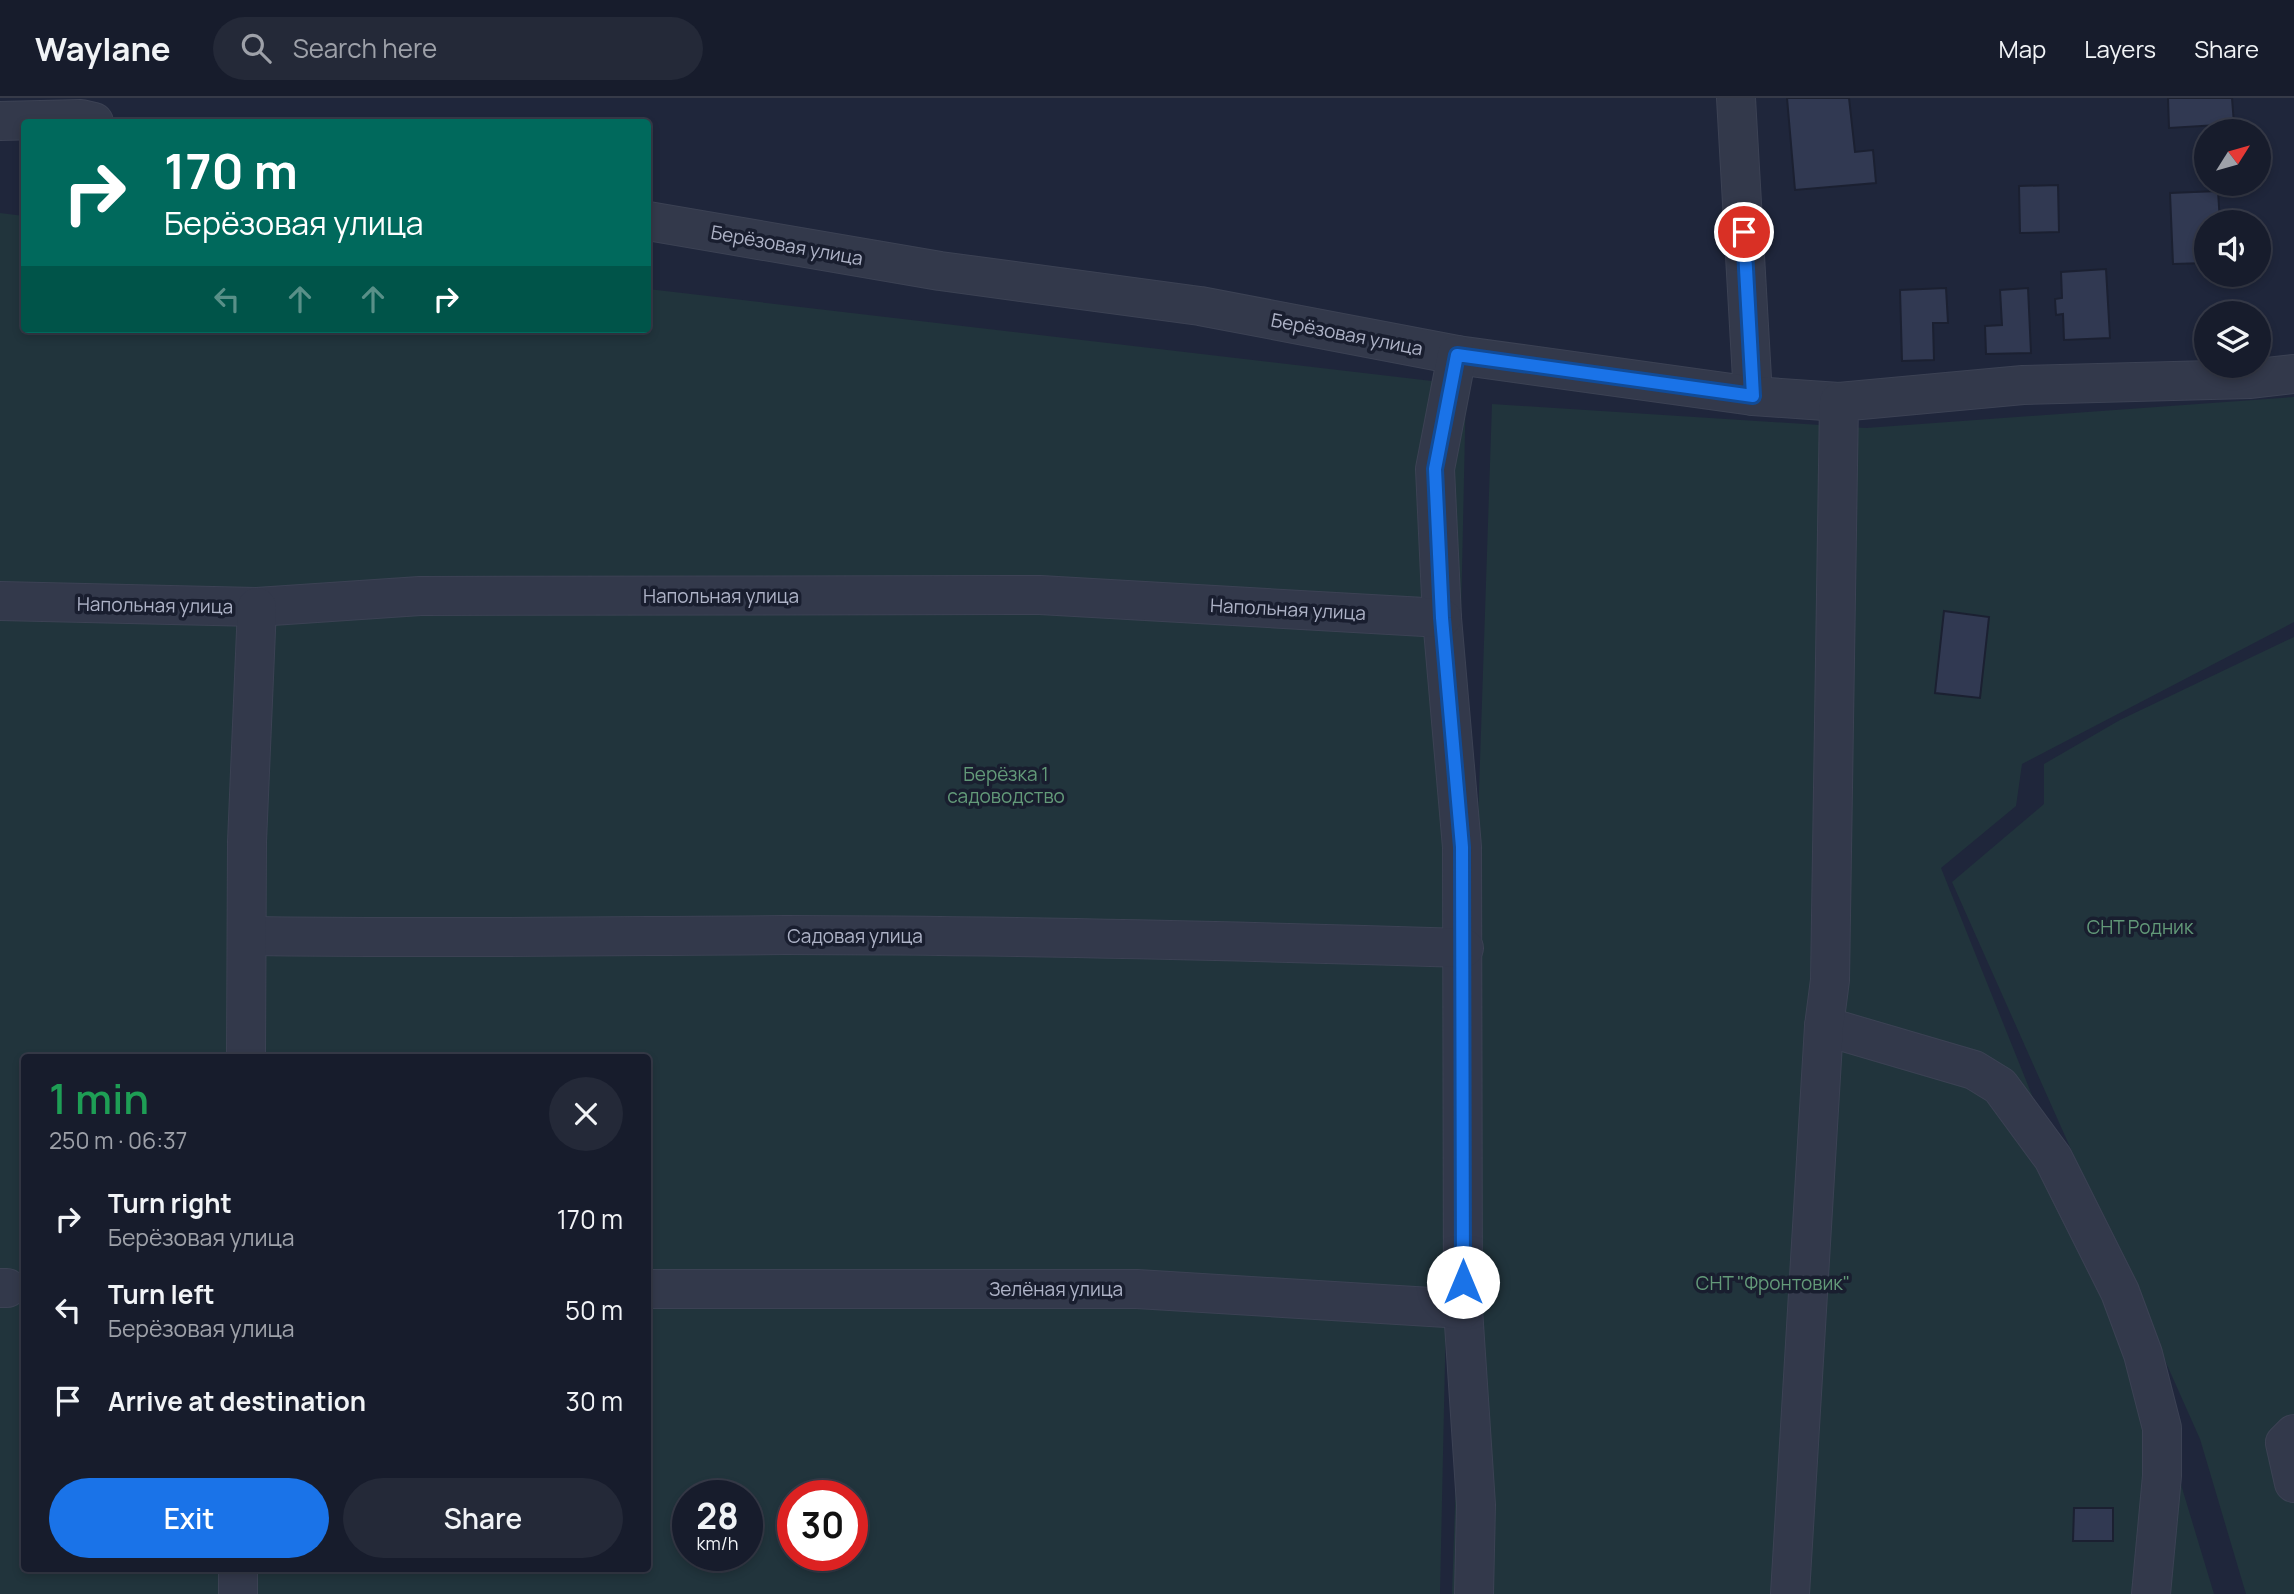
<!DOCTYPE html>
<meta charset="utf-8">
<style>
:root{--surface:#171c2c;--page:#242938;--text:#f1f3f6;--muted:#9ea1a9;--line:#363a48;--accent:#1a73e8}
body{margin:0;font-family:Manrope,sans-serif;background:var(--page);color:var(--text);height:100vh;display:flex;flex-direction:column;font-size:26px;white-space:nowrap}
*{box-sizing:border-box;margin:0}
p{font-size:23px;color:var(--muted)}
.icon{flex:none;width:38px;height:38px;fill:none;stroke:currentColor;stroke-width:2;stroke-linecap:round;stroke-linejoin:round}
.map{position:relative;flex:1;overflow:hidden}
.drawer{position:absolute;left:21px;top:956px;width:630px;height:518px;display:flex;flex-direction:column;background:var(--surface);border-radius:7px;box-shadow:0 4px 10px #0003,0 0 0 2px var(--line)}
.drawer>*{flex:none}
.guide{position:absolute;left:21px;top:21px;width:630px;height:214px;border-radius:7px;box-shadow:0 4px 10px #0003,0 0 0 2px var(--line);background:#00695c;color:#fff;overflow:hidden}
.needle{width:46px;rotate:53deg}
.controls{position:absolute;left:2194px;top:21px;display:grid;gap:14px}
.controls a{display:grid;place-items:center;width:77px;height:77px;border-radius:50%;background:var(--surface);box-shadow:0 4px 10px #0003,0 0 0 2px var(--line);font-size:35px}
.speed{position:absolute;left:672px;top:1382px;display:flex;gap:14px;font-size:35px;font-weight:700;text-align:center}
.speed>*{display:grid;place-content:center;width:91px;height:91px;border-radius:50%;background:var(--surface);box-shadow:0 4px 10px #0003,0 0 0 2px var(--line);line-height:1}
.speed small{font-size:18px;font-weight:400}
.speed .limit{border:10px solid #d22;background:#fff;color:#111}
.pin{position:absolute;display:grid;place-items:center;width:60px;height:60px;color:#fff;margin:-30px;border:4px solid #fff;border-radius:50%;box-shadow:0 2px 7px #0007}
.me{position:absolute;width:77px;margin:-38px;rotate:0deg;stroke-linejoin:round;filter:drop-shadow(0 0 5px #0008)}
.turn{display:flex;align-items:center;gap:24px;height:147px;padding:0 28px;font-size:32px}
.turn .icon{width:91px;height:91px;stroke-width:2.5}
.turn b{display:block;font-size:49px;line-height:60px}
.lanes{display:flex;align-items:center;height:66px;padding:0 28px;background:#0003;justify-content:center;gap:35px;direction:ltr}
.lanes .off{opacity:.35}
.round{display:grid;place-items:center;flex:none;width:74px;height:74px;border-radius:37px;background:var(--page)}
.headline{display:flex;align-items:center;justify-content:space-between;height:119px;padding:0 28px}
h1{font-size:42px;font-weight:600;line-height:52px;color:#1e9e55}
.primary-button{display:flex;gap:14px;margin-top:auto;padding:14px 28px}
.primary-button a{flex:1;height:80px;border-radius:42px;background:var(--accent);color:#fff;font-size:28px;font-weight:600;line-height:80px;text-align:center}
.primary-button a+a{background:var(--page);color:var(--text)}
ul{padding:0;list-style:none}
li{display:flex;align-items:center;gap:21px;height:91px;padding:0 28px}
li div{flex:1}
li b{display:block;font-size:26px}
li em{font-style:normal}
header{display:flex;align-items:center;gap:42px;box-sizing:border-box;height:98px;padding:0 35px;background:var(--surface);border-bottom:2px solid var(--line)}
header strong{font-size:33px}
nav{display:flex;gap:38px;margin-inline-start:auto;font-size:24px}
.search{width:490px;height:63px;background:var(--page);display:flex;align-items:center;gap:18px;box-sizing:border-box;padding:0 24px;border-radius:38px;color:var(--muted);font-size:26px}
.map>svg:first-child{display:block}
.green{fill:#21343c;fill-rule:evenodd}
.building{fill:#313952;stroke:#1b2031;stroke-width:2}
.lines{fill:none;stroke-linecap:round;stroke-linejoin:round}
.minor-casing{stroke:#3c4254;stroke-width:40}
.minor{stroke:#33394b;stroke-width:38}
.route-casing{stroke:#114b97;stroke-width:18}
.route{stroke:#1a73e8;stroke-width:12}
.labels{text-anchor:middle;stroke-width:7;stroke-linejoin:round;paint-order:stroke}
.street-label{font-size:19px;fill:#aeb3c7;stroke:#191e2f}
.park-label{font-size:19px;fill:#639a79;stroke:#191e2f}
</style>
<header>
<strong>Waylane</strong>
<div class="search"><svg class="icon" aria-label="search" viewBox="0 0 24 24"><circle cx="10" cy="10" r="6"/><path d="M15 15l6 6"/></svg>Search here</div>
<nav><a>Map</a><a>Layers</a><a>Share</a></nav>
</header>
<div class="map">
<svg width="2294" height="1496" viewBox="0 0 2294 1496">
<rect width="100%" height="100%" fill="#1f263b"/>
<g class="green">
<path d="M0 115 24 118V231H648V191L1466 287 1440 1496H0ZM24 959H648V1470H24ZM688 1398H747V1458H688ZM793 1398H852V1458H793Z"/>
<polygon points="2294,299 2294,524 2022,666 2016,708 1941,770 2160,1317 2214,1496 1452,1496 1492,306 1866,330"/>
<polygon points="2294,539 2294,1496 2246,1496 2200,1341 1952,784 2044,706 2044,666 2120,622"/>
</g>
<g class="building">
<polygon points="1787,0 1849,0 1855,54 1873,52 1876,85 1795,92"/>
<polygon points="2168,0 2232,0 2234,26 2169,30"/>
<polygon points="2058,87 2059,134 2020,135 2019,88"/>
<polygon points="2218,93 2220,124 2207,124 2207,165 2173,166 2170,95"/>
<polygon points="2106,171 2110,240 2064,242 2063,216 2056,217 2055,201 2062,200 2061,174"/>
<polygon points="1946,190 1948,225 1933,225 1934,262 1902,263 1900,192"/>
<polygon points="2028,190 2031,255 1986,256 1985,228 2002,227 2000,192"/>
<polygon points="1944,513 1989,519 1980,600 1935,595"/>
<polygon points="2074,1410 2113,1410 2113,1443 2073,1443"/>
</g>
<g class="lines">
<defs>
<g id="minor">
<polyline points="1736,0 1753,298"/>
<polyline points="0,23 81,21 94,24"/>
<polyline points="648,123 940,173 1200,208 1457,257 1753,298 1839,304"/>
<polyline points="1457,257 1435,371 1442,520 1462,749 1463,1211 1476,1407 1474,1496"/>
<polyline points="0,503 257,509 420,498 1040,497 1442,520"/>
<path d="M247 838C426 841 605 838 785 837 1011 837 1237 843 1464 850"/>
<polyline points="1824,928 1974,972 2000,988 2053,1060 2120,1194 2143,1256 2162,1330 2162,1378 2151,1496"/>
<polyline points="246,959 247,744 257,509"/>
<polyline points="0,1190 7,1190"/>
<polyline points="648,1191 1137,1191 1463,1211"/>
<polyline points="2294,1336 2285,1345 2294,1385"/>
<polyline points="238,1496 238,1470"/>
<polyline points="1790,1496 1824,928 1830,882 1839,304 2023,287 2249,281 2294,276"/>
</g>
</defs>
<use href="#minor" class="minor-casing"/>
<use href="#minor" class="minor"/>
</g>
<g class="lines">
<defs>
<polyline id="route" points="1463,1184 1462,749 1442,520 1435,371 1457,257 1753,298 1744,134"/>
</defs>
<use href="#route" class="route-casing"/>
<use href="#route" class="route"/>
</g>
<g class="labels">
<g class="street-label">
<text transform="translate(787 147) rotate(10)" y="7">Берёзовая улица</text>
<text transform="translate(1347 236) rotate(11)" y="7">Берёзовая улица</text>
<text x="721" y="505">Напольная улица</text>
<text transform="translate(155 507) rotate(1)" y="7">Напольная улица</text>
<text transform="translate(1288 511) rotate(3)" y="7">Напольная улица</text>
<text x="855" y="845">Садовая улица</text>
<text x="1056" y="1198">Зелёная улица</text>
</g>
<g class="park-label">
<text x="1006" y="683">Берёзка 1<tspan x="1006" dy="22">садоводство</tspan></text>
<text x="2140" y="836">СНТ Родник</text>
<text x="1773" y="1192">СНТ "Фронтовик"</text>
</g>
</g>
</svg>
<div class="controls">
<a><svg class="needle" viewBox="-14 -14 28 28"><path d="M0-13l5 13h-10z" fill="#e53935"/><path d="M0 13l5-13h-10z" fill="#9ea1a9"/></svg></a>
<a><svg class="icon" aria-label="sound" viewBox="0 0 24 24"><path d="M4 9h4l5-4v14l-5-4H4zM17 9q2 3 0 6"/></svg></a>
<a><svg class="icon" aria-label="layers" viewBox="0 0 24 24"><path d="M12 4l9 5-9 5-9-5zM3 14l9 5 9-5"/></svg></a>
</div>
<div class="speed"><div>28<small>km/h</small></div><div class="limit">30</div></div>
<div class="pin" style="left:1744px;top:134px;background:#d93025"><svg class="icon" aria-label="arrive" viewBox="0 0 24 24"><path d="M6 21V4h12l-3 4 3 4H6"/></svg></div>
<svg class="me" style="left:1463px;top:1184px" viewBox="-20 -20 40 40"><circle r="19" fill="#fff"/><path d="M0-13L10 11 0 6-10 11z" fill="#1a73e8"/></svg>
<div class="guide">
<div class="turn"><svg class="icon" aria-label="right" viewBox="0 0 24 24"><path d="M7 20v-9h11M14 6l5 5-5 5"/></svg><div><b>170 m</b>Берёзовая улица</div></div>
<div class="lanes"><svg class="icon off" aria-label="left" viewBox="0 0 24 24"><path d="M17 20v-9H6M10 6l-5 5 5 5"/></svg><svg class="icon off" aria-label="ahead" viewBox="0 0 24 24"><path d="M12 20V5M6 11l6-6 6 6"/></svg><svg class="icon off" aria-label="ahead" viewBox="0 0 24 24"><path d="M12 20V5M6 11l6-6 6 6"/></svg><svg class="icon" aria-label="right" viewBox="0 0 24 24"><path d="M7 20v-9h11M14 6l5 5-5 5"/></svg></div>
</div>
<section class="drawer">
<div class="headline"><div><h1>1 min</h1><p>250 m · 06:37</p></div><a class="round"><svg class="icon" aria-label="close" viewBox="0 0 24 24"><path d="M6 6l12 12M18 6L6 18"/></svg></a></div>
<ul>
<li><svg class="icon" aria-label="right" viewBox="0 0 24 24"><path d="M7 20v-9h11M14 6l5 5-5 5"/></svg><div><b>Turn right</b><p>Берёзовая улица</p></div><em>170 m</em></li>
<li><svg class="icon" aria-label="left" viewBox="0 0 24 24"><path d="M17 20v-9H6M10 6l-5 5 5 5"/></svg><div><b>Turn left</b><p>Берёзовая улица</p></div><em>50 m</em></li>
<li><svg class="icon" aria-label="arrive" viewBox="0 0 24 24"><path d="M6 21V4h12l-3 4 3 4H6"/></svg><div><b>Arrive at destination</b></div><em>30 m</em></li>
</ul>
<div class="primary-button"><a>Exit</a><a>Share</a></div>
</section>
</div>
